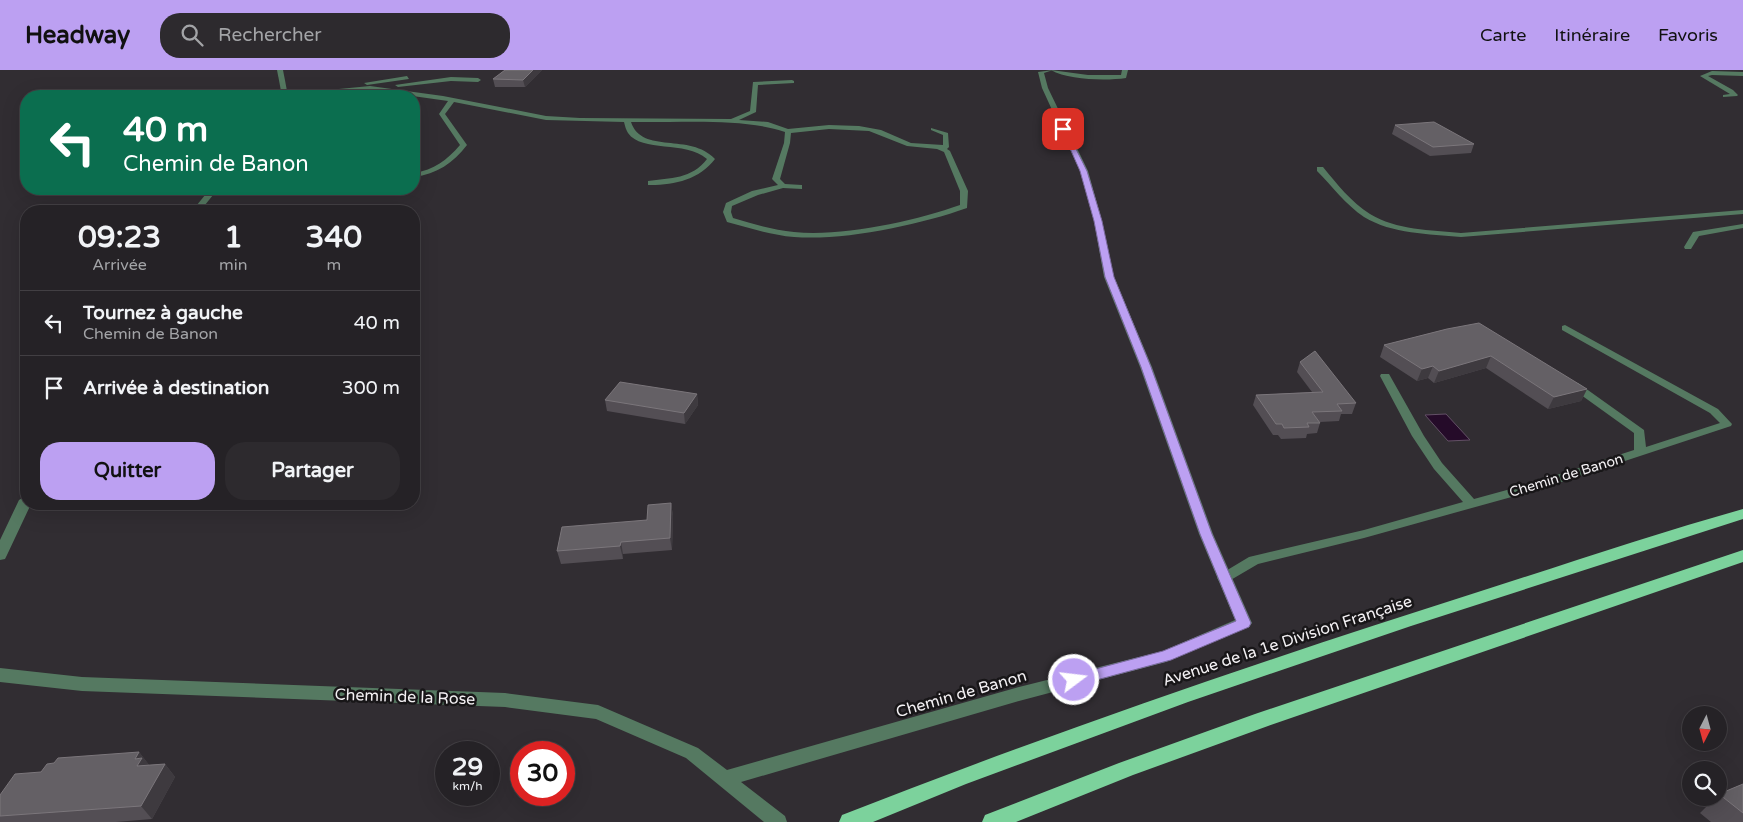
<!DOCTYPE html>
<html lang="fr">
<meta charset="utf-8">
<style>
:root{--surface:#252226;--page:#2d2a2e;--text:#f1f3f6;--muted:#a3a4a7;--line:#423f43;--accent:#bca0f2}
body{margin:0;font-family:"Varela Round",sans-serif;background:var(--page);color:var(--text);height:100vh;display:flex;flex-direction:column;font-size:19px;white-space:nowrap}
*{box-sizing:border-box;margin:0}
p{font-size:16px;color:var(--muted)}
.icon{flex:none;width:28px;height:28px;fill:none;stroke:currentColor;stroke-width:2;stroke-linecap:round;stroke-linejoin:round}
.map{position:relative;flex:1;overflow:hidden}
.details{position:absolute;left:20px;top:135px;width:400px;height:305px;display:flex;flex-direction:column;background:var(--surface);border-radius:20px;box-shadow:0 5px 20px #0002,0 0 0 1px var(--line)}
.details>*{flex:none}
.top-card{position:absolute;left:20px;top:20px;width:400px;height:105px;border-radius:20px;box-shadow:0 5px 20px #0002,0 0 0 1px var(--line);background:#0b6e4f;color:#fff;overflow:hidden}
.needle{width:32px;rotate:186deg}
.controls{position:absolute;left:1682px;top:636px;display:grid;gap:10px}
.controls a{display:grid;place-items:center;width:45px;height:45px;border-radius:50%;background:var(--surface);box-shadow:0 5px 20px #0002,0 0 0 1px var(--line);font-size:25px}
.speed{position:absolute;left:435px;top:671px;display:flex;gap:10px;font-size:25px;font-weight:700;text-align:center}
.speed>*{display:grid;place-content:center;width:65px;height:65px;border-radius:50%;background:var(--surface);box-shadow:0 5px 20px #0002,0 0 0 1px var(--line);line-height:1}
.speed small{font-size:12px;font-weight:400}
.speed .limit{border:8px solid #d22;background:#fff;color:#111}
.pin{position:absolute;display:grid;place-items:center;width:42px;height:42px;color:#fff;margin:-21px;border-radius:10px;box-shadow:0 2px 8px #0006}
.me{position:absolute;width:55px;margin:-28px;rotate:75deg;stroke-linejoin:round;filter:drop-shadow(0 0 4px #0008)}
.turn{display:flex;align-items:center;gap:18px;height:105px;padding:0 20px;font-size:22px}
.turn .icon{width:65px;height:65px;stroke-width:2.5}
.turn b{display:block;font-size:35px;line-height:42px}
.eta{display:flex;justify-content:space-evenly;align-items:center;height:85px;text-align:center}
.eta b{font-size:30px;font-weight:700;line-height:35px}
.action{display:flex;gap:10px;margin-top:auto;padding:10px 20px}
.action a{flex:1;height:58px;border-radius:20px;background:var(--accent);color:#111;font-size:20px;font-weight:700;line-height:58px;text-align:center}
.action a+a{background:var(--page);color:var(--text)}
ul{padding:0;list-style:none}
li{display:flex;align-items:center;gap:15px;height:65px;padding:0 20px;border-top:1px solid var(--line)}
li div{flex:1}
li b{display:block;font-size:19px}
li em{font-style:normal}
header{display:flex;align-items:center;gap:30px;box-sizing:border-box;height:70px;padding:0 25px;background:var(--accent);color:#111}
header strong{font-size:24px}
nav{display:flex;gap:28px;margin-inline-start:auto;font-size:18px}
.search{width:350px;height:45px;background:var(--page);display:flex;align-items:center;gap:12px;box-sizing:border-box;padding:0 18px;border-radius:20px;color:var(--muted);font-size:19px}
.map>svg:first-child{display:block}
.water{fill:#250b29;stroke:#635066}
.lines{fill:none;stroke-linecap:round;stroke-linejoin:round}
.service{fill:#557961;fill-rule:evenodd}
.minor{fill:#557961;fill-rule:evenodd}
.trunk{fill:#7cd29c;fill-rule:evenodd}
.wall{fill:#534e54}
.shaded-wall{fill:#3e3a3f}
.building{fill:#646065;stroke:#7b767b}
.route{fill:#bca0f2;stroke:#7a689d}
.labels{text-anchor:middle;stroke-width:5;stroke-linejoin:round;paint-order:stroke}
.street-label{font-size:14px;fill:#f3f0f3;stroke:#181618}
.near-street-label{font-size:16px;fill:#f3f0f3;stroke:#181618}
</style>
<header>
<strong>Headway</strong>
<div class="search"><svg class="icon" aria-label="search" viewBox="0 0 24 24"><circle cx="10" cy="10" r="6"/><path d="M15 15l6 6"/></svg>Rechercher</div>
<nav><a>Carte</a><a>Itinéraire</a><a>Favoris</a></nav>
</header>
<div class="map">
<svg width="1743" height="752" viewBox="0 0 1743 752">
<rect width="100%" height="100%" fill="#312d32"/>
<polygon class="water" points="1446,344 1470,370 1448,371 1425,345"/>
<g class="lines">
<g class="service">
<path d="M1051 0 1088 5H1121L1122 0H1128L1126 8C1106 11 1068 10 1051 0Z"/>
<polygon points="1712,1 1743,2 1743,6 1712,5 1708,6 1733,20 1738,25 1737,26 1723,27 1723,25 1730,24 1700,6"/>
<polygon points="407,6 409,9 367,15 364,13"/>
<polygon points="451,7 478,8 481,10 478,12 451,11 398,17 395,15"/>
<path d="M792 10 794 11V13L758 15 756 42 739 50 768 52 788 59 829 55 859 56 881 60 911 73 943 75V65L931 60V58L948 63 949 77 947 79 950 81 968 121 967 138C919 155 844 171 794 167 771 165 749 158 727 152L723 142 726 133 752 121 778 115 772 109 784 73 785 62C741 47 678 53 631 52 642 85 690 62 715 89 700 109 675 115 651 115H648V111C670 108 692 109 707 89 685 70 642 83 628 63 626 60 625 56 624 52L546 50 454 32 445 44 467 75C453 93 437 104 414 107V103C434 100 447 90 460 75L439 44 448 31 370 20 303 26H284L287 24 370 16 443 26 546 46 580 48 731 49 750 41 753 12ZM829 59 869 61 907 76 937 79 944 82 960 121V135C915 151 842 167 794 162 773 160 753 154 733 148L731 142 732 136 758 125 783 118 802 119V115L785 114 780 109 790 73 791 63Z"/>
<path d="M1317 97H1323C1337 114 1351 132 1370 144 1396 160 1431 160 1461 163L1743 140V144L1461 167C1429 164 1392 164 1364 147 1346 135 1332 116 1317 101Z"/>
<polygon points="1743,154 1743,158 1699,166 1691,179 1685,179 1684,177 1693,162"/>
<polygon points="1565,255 1718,339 1732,354 1731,356 1540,419 1364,468 1258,494 1229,511 1219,511 1217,508 1219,505 1249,487 1364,460 1463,432 1434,399 1412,366 1380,306 1381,304 1389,304 1424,366 1442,393 1474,429 1532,413 1634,380 1634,363 1570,317 1569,315 1570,313 1578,313 1644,360 1646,377 1720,353 1710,343 1562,260 1562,256"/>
</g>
<g class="minor">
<polygon points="277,0 283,0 288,26 282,26"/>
<polygon points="1053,0 1044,3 1048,18 1088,101 1102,151 1114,207 1152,297 1213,464 1252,553 1249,557 1166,592 1019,631 741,712 785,746 787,752 764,752 686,688 596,649 505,637 82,621 0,612 0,598 82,607 505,623 598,635 698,678 727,700 1019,617 1163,581 1235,550 1199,464 1140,297 1104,207 1094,151 1080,101 1042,18 1038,2"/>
<polygon points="210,119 218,119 200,141 192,141"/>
<polygon points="26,426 26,434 31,434 7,485 5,489 0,490 0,470 19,430"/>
</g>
<g class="trunk">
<path d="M1743 439V449L1411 556 1188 632 966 714 873 752H839L842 745C1051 663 1264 590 1478 522 1566 494 1654 464 1743 439Z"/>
<polygon points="1743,480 1743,492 1268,656 1133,705 1016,752 982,752 985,745 1119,693 1255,644"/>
</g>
</g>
<g class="wall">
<polygon points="505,0 542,0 525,17 495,17 493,9"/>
<polygon points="1395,55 1474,74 1471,83 1430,86 1392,64"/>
<polygon points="1447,259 1587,319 1581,331 1548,339 1486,298 1434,313 1428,308 1417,311 1380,287 1384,275"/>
<polygon points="1300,292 1356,333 1352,344 1341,344 1339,351 1320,352 1320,353 1317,363 1307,364 1306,368 1281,369 1278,365 1273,365 1253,335 1256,325 1312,322 1297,302"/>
<polygon points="697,324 698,335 685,354 607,341 605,330"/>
<polygon points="671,433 673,446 672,480 623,484 623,489 561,494 557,481 647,450"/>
<polygon points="139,682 149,695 165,694 175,707 152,749 116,752 0,752 0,725 41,702 54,693"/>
<polygon points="1743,714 1743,752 1711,752 1700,743 1715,728 1719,728 1719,724"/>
</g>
<g class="shaded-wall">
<polygon points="533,0 542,0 525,17 523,10"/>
<polygon points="1491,286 1486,298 1434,313 1439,301"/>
<polygon points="1433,296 1428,308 1417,311 1422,299"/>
<polygon points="1587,319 1581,331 1548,339 1554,327"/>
<polygon points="697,324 698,335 685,354 684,343"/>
<polygon points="671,433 673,446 672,480 670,468"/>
<polygon points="621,472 623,484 623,489 620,476"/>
<polygon points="139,682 150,696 137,696 135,689"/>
<polygon points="165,694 175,707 152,749 141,736"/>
</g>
<g class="building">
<polygon points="505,0 533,0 523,10 493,9"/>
<polygon points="1434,52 1474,74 1433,77 1395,55"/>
<polygon points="1479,253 1587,319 1554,327 1491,286 1439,301 1433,296 1422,299 1384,275 1447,259"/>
<polygon points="1315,281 1356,333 1337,334 1342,341 1312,342 1320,353 1307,353 1309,357 1284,358 1282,354 1276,354 1256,325 1323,322 1300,292"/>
<polygon points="620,312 697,324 684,343 605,330"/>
<polygon points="671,433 670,468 621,472 620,476 557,481 562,457 647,450 648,435"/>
<polygon points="139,682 135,689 142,688 137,696 165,694 141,736 0,746 0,725 15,704 41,702 47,694 54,693 58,688"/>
<polygon points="1743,714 1743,743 1719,724"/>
</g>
<polygon class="route" points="1061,58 1066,59 1087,101 1102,151 1114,207 1151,297 1212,464 1251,553 1249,557 1171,590 1074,616 1069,614 1067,610 1069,606 1163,581 1236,551 1200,464 1141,297 1105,207 1094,151 1080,101"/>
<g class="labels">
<g class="street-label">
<text transform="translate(1566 405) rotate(-17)" y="5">Chemin de Banon</text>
</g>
<g class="near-street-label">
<text transform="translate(1287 570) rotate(-18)" y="6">Avenue de la 1e Division Française</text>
<text transform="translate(961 623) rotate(-16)" y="6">Chemin de Banon</text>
<text transform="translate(405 626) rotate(2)" y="6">Chemin de la Rose</text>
</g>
</g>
</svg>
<div class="controls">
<a><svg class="needle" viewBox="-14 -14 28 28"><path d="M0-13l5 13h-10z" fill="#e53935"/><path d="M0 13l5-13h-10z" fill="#a3a4a7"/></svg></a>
<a><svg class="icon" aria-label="search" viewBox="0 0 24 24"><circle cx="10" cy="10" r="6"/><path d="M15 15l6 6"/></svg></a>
</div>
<div class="speed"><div>29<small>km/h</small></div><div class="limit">30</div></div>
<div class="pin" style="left:1063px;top:59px;background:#d93025"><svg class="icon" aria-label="arrive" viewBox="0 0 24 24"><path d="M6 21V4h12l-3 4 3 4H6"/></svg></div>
<svg class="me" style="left:1074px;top:610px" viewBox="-20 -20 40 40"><circle r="17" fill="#bca0f2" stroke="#fff" stroke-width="3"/><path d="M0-11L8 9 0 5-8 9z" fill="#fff"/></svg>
<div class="top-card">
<div class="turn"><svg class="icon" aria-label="left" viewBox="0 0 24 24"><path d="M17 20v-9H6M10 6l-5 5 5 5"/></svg><div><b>40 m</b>Chemin de Banon</div></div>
</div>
<section class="details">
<div class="eta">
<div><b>09:23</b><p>Arrivée</p></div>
<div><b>1</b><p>min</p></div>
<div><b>340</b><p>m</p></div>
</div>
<ul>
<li><svg class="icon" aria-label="left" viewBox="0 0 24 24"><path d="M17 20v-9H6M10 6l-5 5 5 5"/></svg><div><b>Tournez à gauche</b><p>Chemin de Banon</p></div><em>40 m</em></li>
<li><svg class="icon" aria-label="arrive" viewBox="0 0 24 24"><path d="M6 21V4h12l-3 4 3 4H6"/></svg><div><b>Arrivée à destination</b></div><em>300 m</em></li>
</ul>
<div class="action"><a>Quitter</a><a>Partager</a></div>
</section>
</div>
